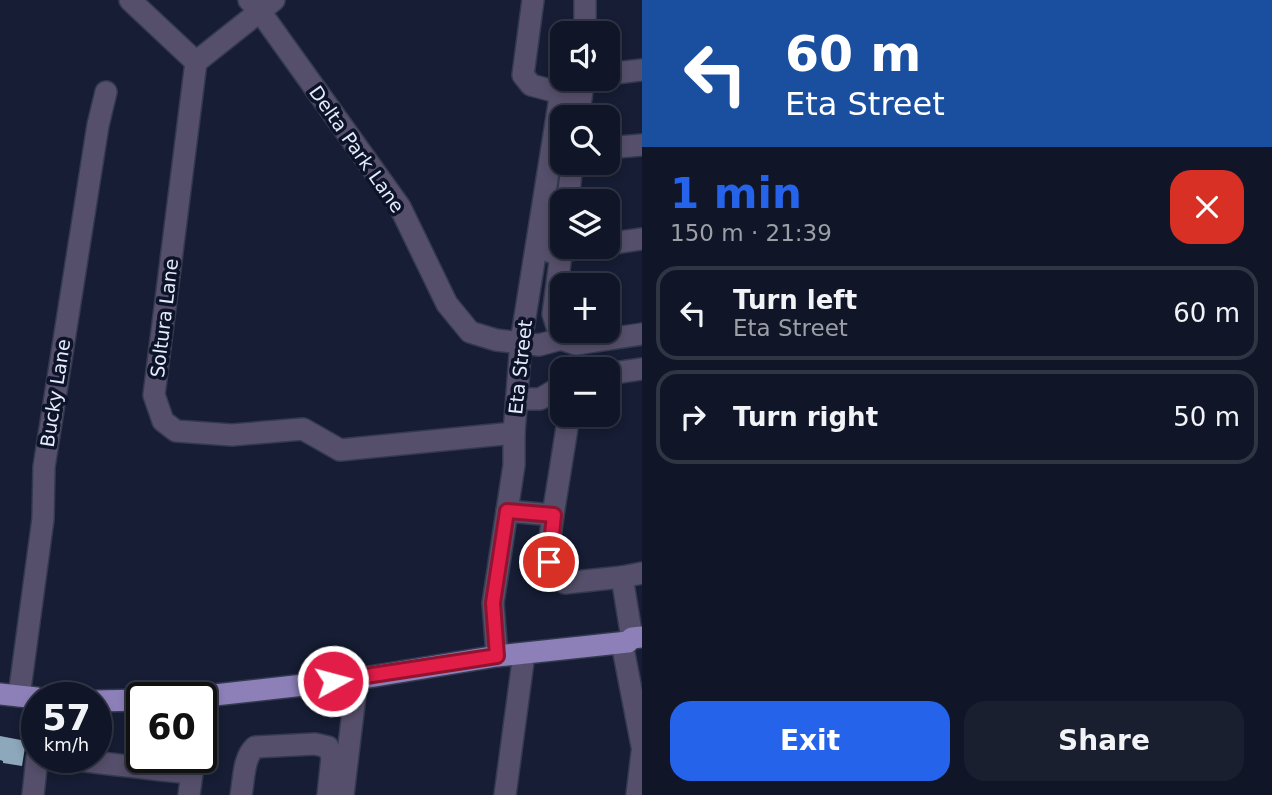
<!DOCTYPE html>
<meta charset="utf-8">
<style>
:root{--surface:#101627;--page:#191f2f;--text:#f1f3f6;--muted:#9c9fa7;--line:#303544;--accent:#2563eb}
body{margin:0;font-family:"DejaVu Sans",sans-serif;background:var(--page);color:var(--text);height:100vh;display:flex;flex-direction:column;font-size:26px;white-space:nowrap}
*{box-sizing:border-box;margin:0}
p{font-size:23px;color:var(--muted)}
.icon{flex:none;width:38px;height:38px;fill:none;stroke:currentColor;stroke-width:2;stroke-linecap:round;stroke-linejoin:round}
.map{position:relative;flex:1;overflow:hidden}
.details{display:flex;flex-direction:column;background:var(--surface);width:630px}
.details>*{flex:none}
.top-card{background:#1a4fa0;color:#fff;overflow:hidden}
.controls{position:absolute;left:550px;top:21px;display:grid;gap:14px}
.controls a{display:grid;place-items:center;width:70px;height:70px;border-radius:14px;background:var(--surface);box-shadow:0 4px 10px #0003,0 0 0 2px var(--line);font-size:35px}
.speed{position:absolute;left:21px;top:682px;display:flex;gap:14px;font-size:35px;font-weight:700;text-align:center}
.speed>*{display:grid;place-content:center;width:91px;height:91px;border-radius:50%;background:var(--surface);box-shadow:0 4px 10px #0003,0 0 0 2px var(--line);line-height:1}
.speed small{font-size:18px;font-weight:400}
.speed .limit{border:4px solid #111;border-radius:10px;background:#fff;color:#111}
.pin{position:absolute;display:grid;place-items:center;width:60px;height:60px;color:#fff;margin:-30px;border:4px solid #fff;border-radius:50%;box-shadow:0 2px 7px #0007}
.me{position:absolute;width:77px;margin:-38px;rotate:83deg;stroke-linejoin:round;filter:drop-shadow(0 0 5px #0008)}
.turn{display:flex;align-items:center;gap:24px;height:147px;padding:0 28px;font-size:32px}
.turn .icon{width:91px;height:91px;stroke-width:2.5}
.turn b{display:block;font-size:49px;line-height:60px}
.round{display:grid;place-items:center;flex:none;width:74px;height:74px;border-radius:21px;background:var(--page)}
.head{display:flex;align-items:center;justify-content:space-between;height:119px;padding:0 28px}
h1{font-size:42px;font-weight:600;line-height:52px;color:var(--accent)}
.action{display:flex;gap:14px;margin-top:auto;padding:14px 28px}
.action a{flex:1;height:80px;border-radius:21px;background:var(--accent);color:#fff;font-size:28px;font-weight:600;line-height:80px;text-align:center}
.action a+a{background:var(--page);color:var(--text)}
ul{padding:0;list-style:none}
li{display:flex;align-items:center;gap:21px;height:94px;margin:0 14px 10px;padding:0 14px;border:4px solid var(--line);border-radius:21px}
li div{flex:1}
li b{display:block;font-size:26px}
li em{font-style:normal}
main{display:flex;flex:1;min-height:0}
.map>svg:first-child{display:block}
.building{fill:#8da7bb}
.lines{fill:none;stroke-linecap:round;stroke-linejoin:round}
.minor-casing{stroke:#333a50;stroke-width:24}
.major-casing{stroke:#333a50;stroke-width:24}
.minor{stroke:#564f6b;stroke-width:21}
.major{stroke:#8d7fb8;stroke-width:21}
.route-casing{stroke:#92132f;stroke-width:18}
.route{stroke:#e11d48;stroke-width:12}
.labels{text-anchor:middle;stroke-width:7;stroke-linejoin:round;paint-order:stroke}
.street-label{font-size:19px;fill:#e5ebfb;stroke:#0d142a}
</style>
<main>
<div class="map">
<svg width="642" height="795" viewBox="0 0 642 795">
<rect width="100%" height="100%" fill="#161d34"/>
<polygon class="building" points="0,736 26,741 22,766 3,763 3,761 0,760"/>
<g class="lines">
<defs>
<g id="minor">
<polyline points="130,0 196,62"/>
<polyline points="249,0 259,10 400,207 447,304 470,332 496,340 539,345 561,339"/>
<polyline points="274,0 196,62 154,395 163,421 176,431 232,435 303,429 340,450 514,433"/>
<polyline points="533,0 523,75 531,85 561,93"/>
<polyline points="585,33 585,0"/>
<polyline points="607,74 642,70"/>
<polyline points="578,117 584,79"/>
<polyline points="607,148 642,145"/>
<polyline points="568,201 572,163"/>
<polyline points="607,244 642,239"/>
<polyline points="562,247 553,314 561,339 576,344 642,334"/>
<polyline points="551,252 591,247"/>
<polyline points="607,374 642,369"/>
<polyline points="517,399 540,399 562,386"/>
<polyline points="507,511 553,515 569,415"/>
<path d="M553 515C551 537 540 572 565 583L622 577"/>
<polyline points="632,638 622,577 642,573"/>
<polyline points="622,643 642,746"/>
<polyline points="497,656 493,603 514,465 514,433 521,342 563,79"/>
<polyline points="19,696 43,519 44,467 98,125 106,92"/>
<path d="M54 758C100 762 146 769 192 773"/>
<polyline points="33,795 37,758"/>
<polyline points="189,795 194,758"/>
<path d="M241 795C244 780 243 758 255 747L315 744 328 747 332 757 328 795"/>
<polyline points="343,795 357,679"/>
<polyline points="505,795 524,654"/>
<polyline points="637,795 642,753"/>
</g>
<g id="major">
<polyline points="0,694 37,698"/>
<polyline points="188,698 357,679 497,656 628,642 632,638 642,637"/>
<polyline points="96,701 142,700"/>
</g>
</defs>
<use href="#minor" class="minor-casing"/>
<use href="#major" class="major-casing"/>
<use href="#minor" class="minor"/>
<use href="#major" class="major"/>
</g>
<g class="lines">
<defs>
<polyline id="route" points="333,681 497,656 493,603 507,511 554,515 549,562"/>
</defs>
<use href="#route" class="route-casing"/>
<use href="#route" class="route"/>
</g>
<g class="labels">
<g class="street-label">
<text transform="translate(357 149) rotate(55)" y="7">Delta Park Lane</text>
<text transform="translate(164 318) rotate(-83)" y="7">Soltura Lane</text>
<text transform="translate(520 367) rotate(-84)" y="7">Eta Street</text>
<text transform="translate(55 393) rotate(-81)" y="7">Bucky Lane</text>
</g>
</g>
</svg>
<div class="controls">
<a><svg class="icon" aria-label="sound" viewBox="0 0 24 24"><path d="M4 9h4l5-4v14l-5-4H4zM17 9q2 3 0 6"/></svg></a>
<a><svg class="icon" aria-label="search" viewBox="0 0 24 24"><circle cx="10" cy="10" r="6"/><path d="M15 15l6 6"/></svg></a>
<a><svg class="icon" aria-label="layers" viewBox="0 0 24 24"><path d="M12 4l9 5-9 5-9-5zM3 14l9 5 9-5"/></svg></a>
<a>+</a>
<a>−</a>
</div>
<div class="speed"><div>57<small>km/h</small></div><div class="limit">60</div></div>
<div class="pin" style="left:549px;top:562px;background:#d93025"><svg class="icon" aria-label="arrive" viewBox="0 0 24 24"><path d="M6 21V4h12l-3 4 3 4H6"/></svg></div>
<svg class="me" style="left:333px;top:681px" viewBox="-20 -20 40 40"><circle r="17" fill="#e11d48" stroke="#fff" stroke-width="3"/><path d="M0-11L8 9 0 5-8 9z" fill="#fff"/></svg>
</div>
<section class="details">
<div class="top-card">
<div class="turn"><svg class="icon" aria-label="left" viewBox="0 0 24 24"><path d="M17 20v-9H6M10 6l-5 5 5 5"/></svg><div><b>60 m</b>Eta Street</div></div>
</div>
<div class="head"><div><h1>1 min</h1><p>150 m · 21:39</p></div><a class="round" style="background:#d93025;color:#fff"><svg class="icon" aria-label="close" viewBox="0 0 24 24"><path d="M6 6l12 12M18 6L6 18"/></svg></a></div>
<ul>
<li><svg class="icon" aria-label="left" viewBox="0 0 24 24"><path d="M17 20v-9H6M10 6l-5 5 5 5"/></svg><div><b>Turn left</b><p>Eta Street</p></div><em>60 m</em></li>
<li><svg class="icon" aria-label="right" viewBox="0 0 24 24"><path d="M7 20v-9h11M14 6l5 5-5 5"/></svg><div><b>Turn right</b></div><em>50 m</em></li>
</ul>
<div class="action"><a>Exit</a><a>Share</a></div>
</section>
</main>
